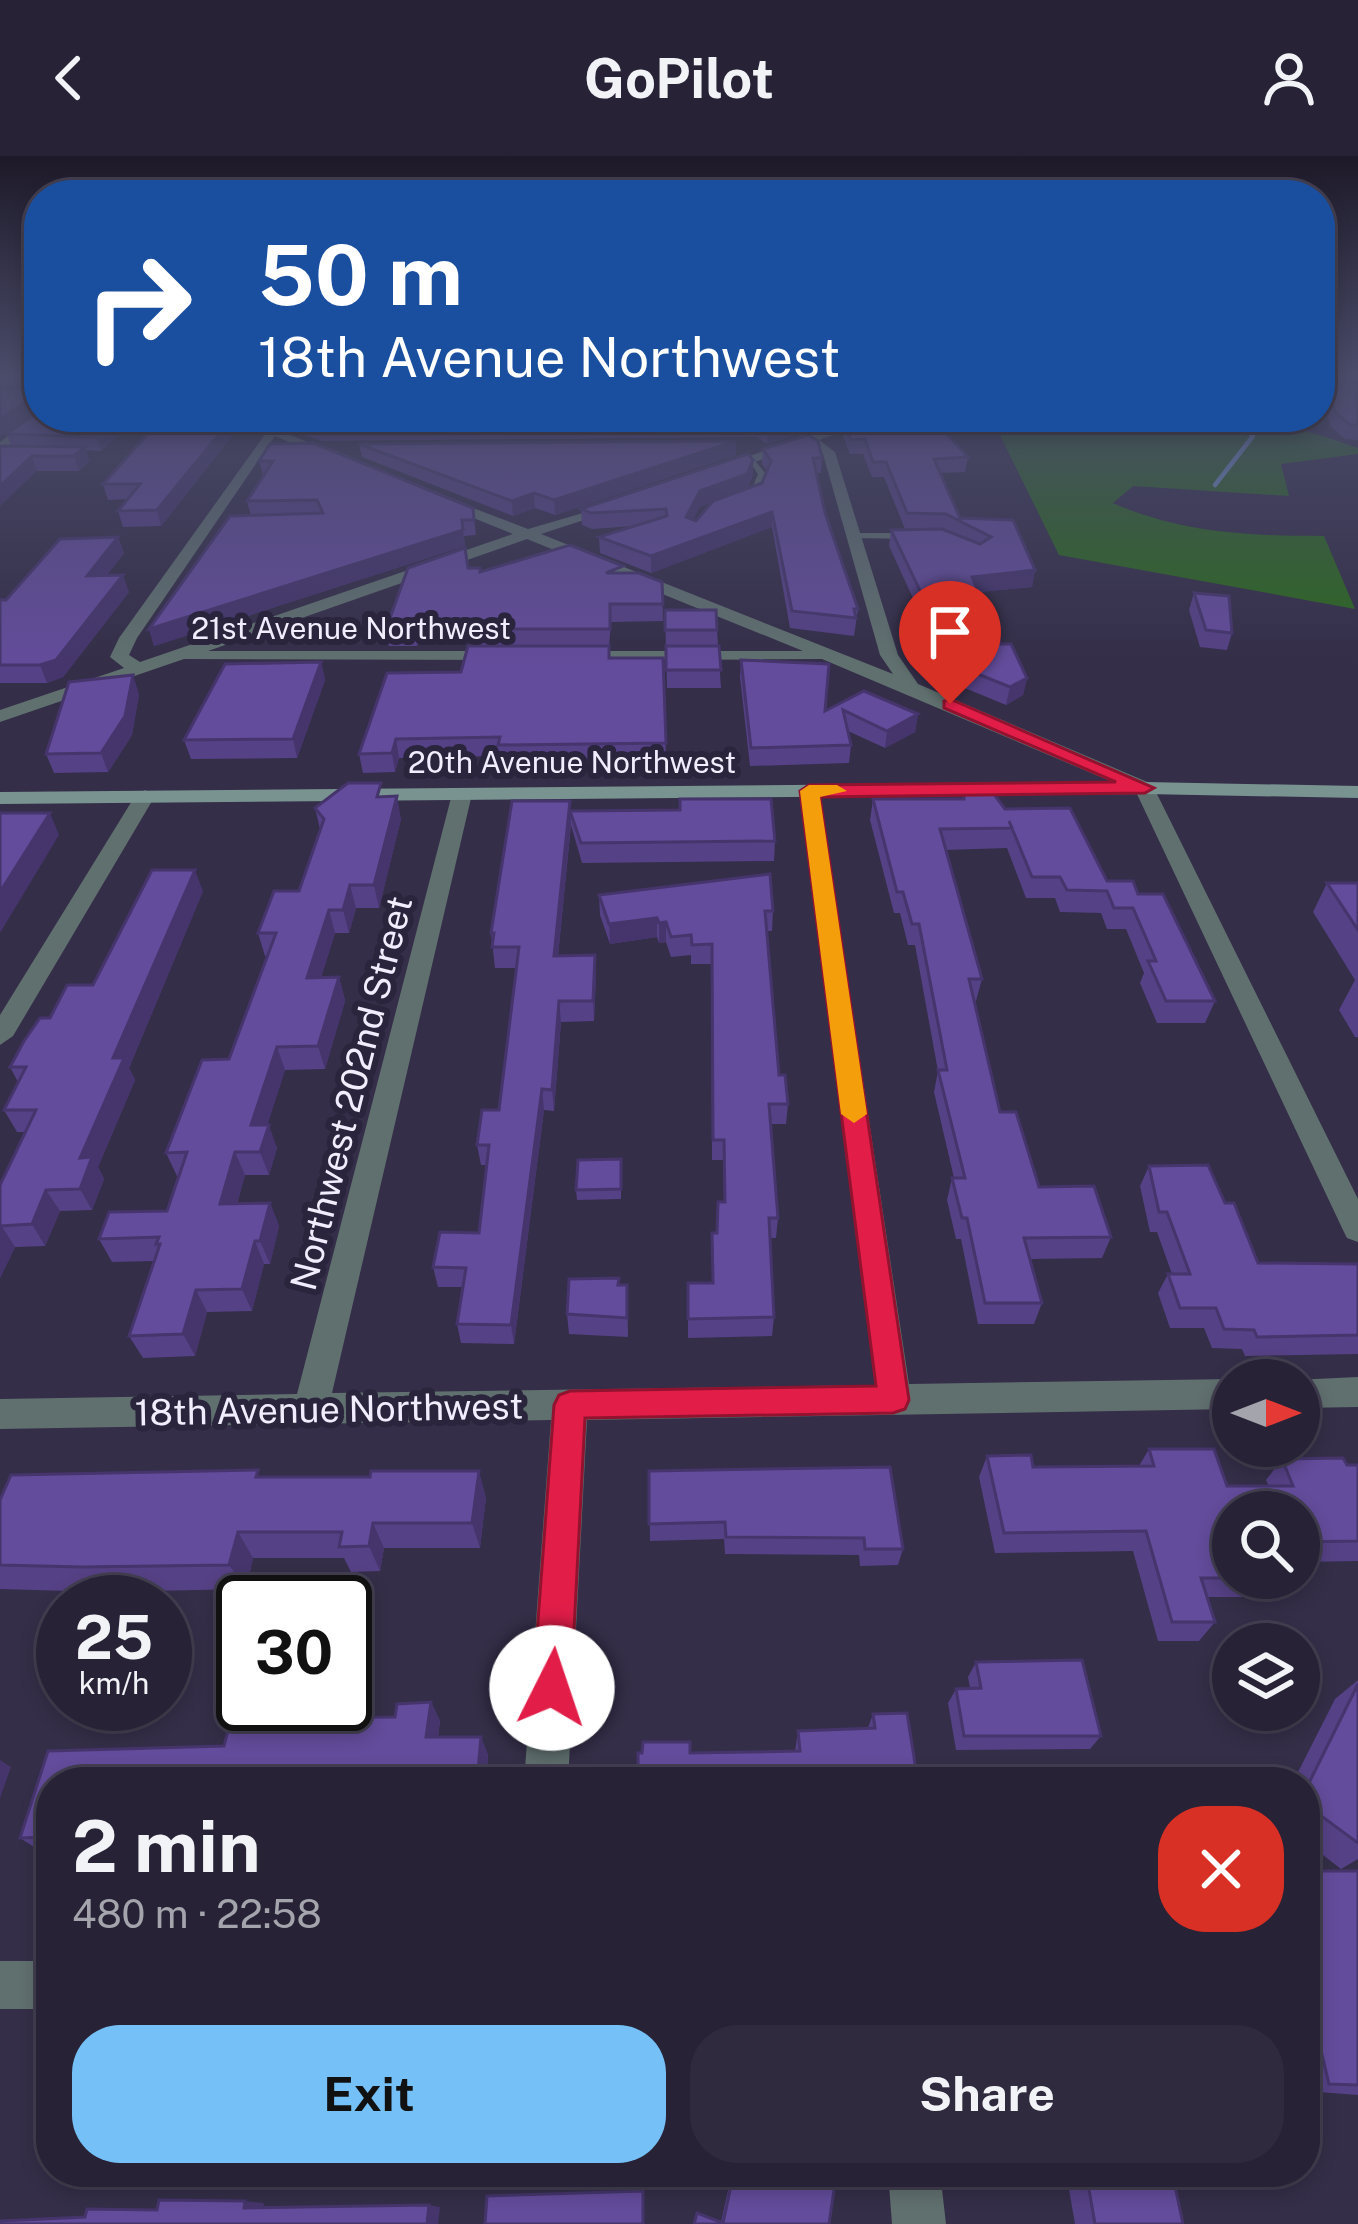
<!DOCTYPE html>
<meta charset="utf-8">
<style>
:root{--surface:#272236;--page:#2f2a3e;--text:#f1f3f6;--muted:#a4a4ad;--line:#433f51;--accent:#75c0f6}
body{margin:0;font-family:"Public Sans",sans-serif;background:var(--page);color:var(--text);height:100vh;display:flex;flex-direction:column;font-size:45px;white-space:nowrap}
*{box-sizing:border-box;margin:0}
p{font-size:39px;color:var(--muted)}
.icon{flex:none;width:66px;height:66px;fill:none;stroke:currentColor;stroke-width:2;stroke-linecap:round;stroke-linejoin:round}
.map{position:relative;flex:1;overflow:hidden}
.drawer{position:absolute;left:36px;top:1611px;width:1284px;height:420px;display:flex;flex-direction:column;background:var(--surface);border-radius:48px;box-shadow:0 6px 18px #0003,0 0 0 3px var(--line)}
.drawer>*{flex:none}
.top-card{position:absolute;left:24px;top:24px;width:1311px;height:252px;border-radius:48px;box-shadow:0 6px 18px #0003,0 0 0 3px var(--line);background:#1a4fa0;color:#fff;overflow:hidden}
.needle{width:78px;rotate:90deg}
.buttons{position:absolute;left:1212px;top:1203px;display:grid;gap:24px}
.buttons a{display:grid;place-items:center;width:108px;height:108px;border-radius:50%;background:var(--surface);box-shadow:0 6px 18px #0003,0 0 0 3px var(--line);font-size:60px}
.speed{position:absolute;left:36px;top:1419px;display:flex;gap:24px;font-size:60px;font-weight:700;text-align:center}
.speed>*{display:grid;place-content:center;width:156px;height:156px;border-radius:50%;background:var(--surface);box-shadow:0 6px 18px #0003,0 0 0 3px var(--line);line-height:1}
.speed small{font-size:30px;font-weight:400}
.speed .limit{border:6px solid #111;border-radius:18px;background:#fff;color:#111}
.pin{position:absolute;display:grid;place-items:center;width:102px;height:102px;color:#fff;margin:-123px -51px;border-radius:50% 50% 50% 0;rotate:-45deg;box-shadow:0 0 12px #0007}
.pin .icon{rotate:45deg}
.me{position:absolute;width:132px;margin:-66px;rotate:4deg;stroke-linejoin:round;filter:drop-shadow(0 0 9px #0008)}
.turn{display:flex;align-items:center;gap:42px;height:252px;padding:0 36px;font-size:54px}
.turn .icon{width:156px;height:156px;stroke-width:2.5}
.turn b{display:block;font-size:84px;line-height:102px}
.round{display:grid;place-items:center;flex:none;width:126px;height:126px;border-radius:48px;background:var(--page)}
.headline{display:flex;align-items:center;justify-content:space-between;height:204px;padding:0 36px}
h1{font-size:72px;font-weight:700;line-height:90px}
.button{display:flex;gap:24px;margin-top:auto;padding:24px 36px}
.button a{flex:1;height:138px;border-radius:48px;background:var(--accent);color:#111;font-size:48px;font-weight:700;line-height:138px;text-align:center}
.button a+a{background:var(--page);color:var(--text)}
header{display:flex;justify-content:space-between;align-items:center;height:156px;padding:0 36px;background:var(--surface);font-size:54px;font-weight:700}
.map>svg:first-child{display:block}
.forest{fill:#2c681e}
.lines{fill:none;stroke-linecap:round;stroke-linejoin:round}
.stream{stroke:#7298cd;stroke-width:4.5}
.lane{fill:#60706f;fill-rule:evenodd}
.street{fill:#60706f;fill-rule:evenodd}
.secondary{fill:#789390;fill-rule:evenodd}
.wall{fill:#554185;fill-rule:evenodd}
.shaded-wall{fill:#45356c}
.building{fill:#634c9b;stroke:#45356c;stroke-width:3}
.route{fill:#e11d48;stroke:#92132f;stroke-width:3}
.slow{fill:#f59e0b}
.labels{text-anchor:middle;stroke-width:12;stroke-linejoin:round;paint-order:stroke}
.far-street-label{font-size:30px;fill:#f1edfe;stroke:#2a243d}
.street-label{font-size:36px;fill:#f1edfe;stroke:#2a243d}
</style>
<header><svg class="icon" aria-label="back" viewBox="0 0 24 24"><path d="M15 5l-7 7 7 7"/></svg>GoPilot<svg class="icon" aria-label="person" viewBox="0 0 24 24"><circle cx="12" cy="8" r="4"/><path d="M4 21q1-7 8-7t8 7"/></svg></header>
<div class="map">
<svg width="1358" height="2068" viewBox="0 0 1358 2068">
<rect width="100%" height="100%" fill="#342e48"/>
<path class="forest" d="M991 261H1160L1176 277 1228 278 1217 261C1264 261 1312 276 1358 292V298L1281 308 1289 340 1133 330 1113 347C1181 377 1250 380 1324 380L1355 453 1059 399Z"/>
<g class="lines">
<polyline class="stream" points="1215,329 1253,280 1233,261"/>
<g class="lane">
<polygon points="746,301 752,301 766,318 757,341 742,346 738,343 750,337 758,318"/>
<polygon points="854,377 915,377 919,380 915,383 851,382"/>
</g>
<g class="street">
<polygon points="39,257 43,264 0,296 0,286"/>
<polygon points="230,261 247,261 346,302 334,305 275,280 137,482 129,499 140,506 513,378 434,346 439,339 528,373 624,345 624,351 541,378 893,518 880,499 823,298 808,288 721,317 709,314 863,261 881,261 819,284 835,296 898,499 918,528 1152,628 1358,1043 1358,1086 1347,1082 1343,1074 1136,636 822,503 563,504 560,500 569,495 803,495 527,383 208,495 503,495 512,500 509,504 184,503 0,566 0,554 124,512 110,501 119,482 266,277"/>
<polygon points="809,629 819,635 909,1228 1233,1223 1233,1253 587,1264 568,1626 524,1626 551,1264 0,1273 0,1243 297,1238 452,638 462,632 472,638 332,1237 875,1229 799,635"/>
<polygon points="145,634 155,640 13,880 0,889 0,859 135,640"/>
<polygon points="1358,1221 1358,1251 1299,1252 1299,1224 1294,1224"/>
<rect x="0" y="1805" width="51" height="48"/>
<polygon points="888,2016 940,2016 946,2068 892,2068"/>
</g>
<polygon class="secondary" points="1145,626 1358,630 1358,642 1145,638 0,648 0,636"/>
</g>
<g class="wall">
<polygon points="0,219 39,219 39,253 0,280 34,232 0,232"/>
<rect x="1320" y="219" width="38" height="7"/>
<polygon points="1327,227 1358,227 1358,284 1345,283 1330,270 1322,241"/>
<polygon points="137,261 101,295 86,294 89,305 79,315 37,315 11,290 7,278"/>
<polygon points="139,261 238,261 240,270 161,370 123,371 118,355 127,343 108,344 103,328 152,274"/>
<polygon points="290,261 849,261 767,288 757,281 321,285 292,274"/>
<polygon points="955,262 953,276 944,276 968,301 965,316 940,317 960,362 1013,364 1035,414 1032,431 979,436 1001,488 1027,522 1023,539 1006,549 960,530 941,477 929,477 889,390 891,374 905,373 884,321 872,321 863,298 850,298 843,280 844,266"/>
<polygon points="270,288 473,352 476,379 464,380 465,390 154,490 149,473 251,360 247,345 263,319 259,305"/>
<polygon points="359,288 736,299 555,359 535,352 513,360 362,301"/>
<path d="M763 293 822 302 821 317H816L825 357 858 453 854 480 790 472 772 371 651 417 600 397 599 381 633 370 592 373 582 369 581 353 753 304V319L747 333 762 327 767 315 762 308ZM712 346 696 365 693 364 700 351Z"/>
<polygon points="118,381 124,397 106,420 129,436 63,521 47,527 0,527 0,444 6,444"/>
<polygon points="468,412 480,416 623,417 662,426 663,465 611,466 609,490 609,502 663,502 666,606 501,608 500,600 399,602 395,616 363,617 359,598 461,516 475,490 474,481 420,481 417,490 389,490 386,473"/>
<polygon points="1194,437 1232,477 1227,494 1200,491 1189,454"/>
<polygon points="665,454 717,474 721,532 667,532"/>
<polygon points="741,504 825,555 918,558 915,576 885,592 848,575 851,589 849,607 750,610 740,521"/>
<polygon points="321,506 325,524 297,602 191,603 184,584"/>
<polygon points="139,538 132,579 108,616 54,617 46,598"/>
<polygon points="384,641 401,663 379,752 356,752 349,777 335,777 321,821 339,821 345,845 325,913 285,914 267,969 277,992 269,1019 245,1019 237,1048 270,1047 279,1070 270,1108 264,1108 252,1155 207,1156 195,1200 143,1202 129,1180 155,1105 112,1106 99,1083 167,1055 179,1020 177,1020 166,997 229,903 267,800 265,800 258,777 299,735 320,673 315,652"/>
<polygon points="873,643 1005,653 1107,725 1138,738 1215,845 1205,867 1157,867 1140,827 1144,817 1126,773 1107,773 1101,757 1060,756 1055,742 1026,742 1007,692 945,694 982,823 976,845 974,845 1000,956 1039,1031 1111,1081 1102,1102 1030,1103 1042,1147 1034,1168 978,1168 961,1083 956,1083 947,1044 952,1022 954,1022 934,936 938,915 915,789 908,789 900,757 894,757 870,664"/>
<polygon points="571,655 775,685 774,705 582,707 571,669 558,800 596,819 594,865 561,866 554,955 544,954 514,1188 461,1187 457,1168 463,1131 438,1131 433,1111 479,1077 487,1009 481,1009 477,989 499,954 516,812 495,812 491,777"/>
<polygon points="1327,727 1358,727 1358,881 1355,881 1339,854 1355,824 1313,756"/>
<polygon points="203,735 129,912 135,924 98,1011 104,1023 92,1054 60,1055 45,1090 15,1091 0,1122 0,1029 25,976 17,976 4,954 18,926 10,911 50,862 93,829"/>
<polygon points="599,739 773,755 772,775 767,775 779,919 788,948 786,968 771,968 778,1062 776,1082 770,1082 774,1161 772,1180 688,1182 688,1127 712,1127 712,1077 717,1077 724,1046 723,1004 712,1004 711,808 691,808 691,799 671,801 666,786 659,787 657,781 610,788 600,759"/>
<polygon points="621,1003 621,1043 577,1044 576,1034"/>
<polygon points="1149,1010 1225,1047 1258,1107 1358,1108 1358,1198 1245,1200 1242,1193 1212,1192 1204,1172 1170,1172 1158,1137 1168,1118 1172,1118 1157,1076 1150,1076 1140,1030"/>
<polygon points="619,1129 627,1129 628,1181 569,1178 567,1158"/>
<polygon points="1149,1293 1227,1330 1269,1330 1266,1324 1282,1303 1358,1309 1358,1405 1299,1406 1299,1356 1233,1356 1259,1422 1242,1441 1207,1441 1215,1466 1199,1485 1158,1485 1133,1395 995,1397 979,1321 987,1300 1033,1311 1139,1310"/>
<polygon points="649,1315 903,1393 898,1409 860,1410 859,1399 725,1398 724,1383 650,1385"/>
<polygon points="261,1321 486,1341 480,1392 384,1392 380,1415 351,1416 344,1402 253,1402 246,1433 102,1436 0,1433 0,1344"/>
<polygon points="976,1506 1101,1580 1090,1593 956,1594 948,1547 956,1533 970,1532 968,1521"/>
<polygon points="1358,1524 1358,1703 1341,1713 1305,1685 1305,1626 1293,1626 1335,1543"/>
<polygon points="431,1546 440,1565 438,1581 481,1581 488,1599 486,1626 51,1626 51,1697 45,1698 20,1682 48,1595 224,1590 231,1562 395,1561 397,1548"/>
<polygon points="873,1558 918,1626 690,1597 795,1595 798,1575 868,1572"/>
<polygon points="1305,1715 1358,1715 1358,1939 1305,1935"/>
<polygon points="732,2016 805,2016 829,2068 721,2066"/>
<polygon points="1066,2016 1172,2016 1183,2068 1075,2068"/>
</g>
<g class="shaded-wall">
<polygon points="35,239 39,253 0,280 0,263"/>
<polygon points="118,261 137,261 101,295 96,281"/>
<polygon points="162,261 214,261 156,278 152,264"/>
<polygon points="233,261 238,261 240,270 161,370 157,354"/>
<polygon points="808,261 849,261 767,288 768,274"/>
<polygon points="736,285 736,299 555,359 554,344"/>
<polygon points="85,291 89,305 79,315 74,300"/>
<polygon points="32,300 37,315 0,350 0,330"/>
<polygon points="753,304 753,319 747,333 700,351 686,377 686,361 700,335"/>
<polygon points="534,337 535,352 513,360 512,345"/>
<polygon points="772,356 772,371 651,417 651,400"/>
<polygon points="463,374 465,390 154,490 149,473"/>
<polygon points="118,381 124,397 93,436 87,420"/>
<polygon points="1035,414 1032,431 969,437 972,421"/>
<polygon points="123,419 129,436 63,521 47,527 40,509"/>
<polygon points="417,464 420,481 417,490 414,473"/>
<polygon points="321,506 325,524 297,602 293,583"/>
<polygon points="133,519 139,538 132,579 108,616 101,597"/>
<polygon points="1027,522 1023,539 1006,549 1010,531"/>
<polygon points="918,558 915,576 885,592 887,575"/>
<polygon points="396,583 399,602 395,616 392,597"/>
<polygon points="397,640 401,663 379,752 374,729"/>
<polygon points="570,645 571,668 556,820 554,800"/>
<polygon points="50,657 59,679 0,777 0,736"/>
<polygon points="195,714 203,735 129,912 135,924 98,1011 104,1023 92,1054 80,1033 80,1002 113,902"/>
<polygon points="350,729 356,752 349,777 343,754"/>
<polygon points="329,754 335,777 314,845 307,822"/>
<polygon points="657,762 657,781 610,788 609,768"/>
<polygon points="666,766 666,786 659,787 659,767"/>
<polygon points="595,799 596,819 594,865 593,845"/>
<polygon points="339,821 345,845 325,913 318,890"/>
<polygon points="559,845 561,866 554,955 552,934"/>
<polygon points="277,891 285,914 260,992 251,969"/>
<polygon points="542,933 544,954 514,1188 511,1169"/>
<polygon points="269,969 277,992 269,1019 260,996"/>
<polygon points="235,996 245,1019 230,1071 220,1048"/>
<polygon points="46,1034 60,1055 45,1090 32,1068"/>
<polygon points="270,1047 279,1070 270,1108 260,1085"/>
<polygon points="1,1069 15,1091 0,1122 0,1070"/>
<polygon points="255,1085 264,1108 252,1155 242,1133"/>
<polygon points="196,1134 207,1156 195,1200 183,1178"/>
<polygon points="479,1315 486,1341 480,1392 472,1367"/>
<polygon points="373,1367 384,1392 380,1415 369,1390"/>
<polygon points="238,1376 253,1402 246,1433 229,1409"/>
<polygon points="431,1546 440,1565 435,1600 426,1581"/>
<polygon points="481,1581 488,1599 486,1626 477,1626"/>
<polygon points="0,1604 11,1611 0,1642"/>
<polygon points="245,2045 264,2047 263,2053 244,2052"/>
<polygon points="429,2049 440,2051 438,2068 427,2068"/>
</g>
<g class="building">
<polygon points="38,219 39,249 35,239 0,263 0,233 34,232"/>
<polygon points="1327,227 1358,227 1358,269 1350,269 1335,256"/>
<polygon points="39,255 39,261 118,261 96,281 7,278"/>
<polygon points="209,261 233,261 157,354 118,355 140,328 103,328 155,270"/>
<polygon points="291,261 808,261 768,274 758,267 318,271"/>
<polygon points="858,261 954,261 932,262 968,301 934,303 960,362 1013,364 1035,414 972,421 1001,488 1011,488 1027,522 1010,531 963,512 944,460 932,460 891,374 942,373 980,388 991,381 946,358 907,357 886,306 873,306 865,283 851,284 844,266"/>
<polygon points="808,279 818,285 822,302 813,302 825,357 858,453 854,453 856,462 792,455 772,356 651,400 599,381 667,360 666,353 591,357 581,353 748,298 753,304 747,318 700,335 686,361 696,365 713,345 762,327 771,305 763,293"/>
<polygon points="736,285 554,344 534,337 512,345 359,288"/>
<polygon points="313,287 473,352 474,364 462,364 463,374 149,473 230,360 323,357 317,344 247,345 273,305 259,305 270,288"/>
<polygon points="0,290 85,291 74,300 32,300 0,330"/>
<polygon points="118,381 87,420 123,419 56,504 40,509 0,509 0,444 6,444 60,383"/>
<polygon points="570,389 623,410 606,417 639,417 662,426 663,448 610,448 610,473 473,473 475,463 417,464 414,473 386,473 408,412 465,392 468,412 480,412 480,416"/>
<polygon points="1194,437 1229,440 1232,477 1206,474"/>
<polygon points="665,454 716,454 717,474 665,474"/>
<polygon points="468,490 609,490 609,502 663,502 666,587 498,589 500,581 396,583 392,597 359,598 387,517 461,516"/>
<polygon points="666,490 719,490 721,514 666,514"/>
<polygon points="741,504 829,508 825,555 864,535 918,558 887,575 843,554 851,589 751,592"/>
<polygon points="321,506 293,583 184,584 225,508"/>
<polygon points="133,519 125,560 101,597 46,598 69,526"/>
<polygon points="348,627 381,627 377,641 397,640 374,729 350,729 343,754 329,754 307,822 339,821 318,890 277,891 251,969 269,969 260,996 235,996 220,1048 270,1047 260,1085 255,1085 242,1133 196,1134 183,1178 129,1180 160,1088 156,1088 159,1081 99,1083 109,1056 167,1055 187,996 166,997 202,904 229,903 276,777 258,777 274,735 299,735 324,663 315,652"/>
<polygon points="964,637 993,637 1005,653 1070,652 1107,725 1133,725 1138,738 1163,738 1215,845 1166,845 1148,805 1156,805 1133,752 1114,752 1107,735 1067,734 1060,721 1032,721 1009,665 1012,672 940,673 982,823 969,823 1000,956 1016,956 1039,1031 1094,1030 1111,1081 1024,1082 1042,1147 985,1147 967,1062 962,1062 952,1022 965,1022 938,914 947,914 919,768 912,768 903,736 897,736 873,643 964,643"/>
<polygon points="680,643 771,643 775,685 581,687 570,655 680,654"/>
<polygon points="512,645 570,645 554,800 595,799 593,845 559,845 552,934 542,933 511,1169 457,1168 466,1112 433,1111 440,1076 479,1077 489,989 477,989 482,954 499,954 519,791 492,791 494,777 491,777"/>
<polygon points="0,657 50,657 0,736"/>
<polygon points="152,714 195,714 113,902 124,902 80,1002 92,1001 80,1033 46,1034 32,1068 0,1070 0,1029 36,954 4,954 26,911 10,911 24,885 40,862 50,862 67,829 93,829"/>
<polygon points="770,718 773,755 765,755 779,919 785,919 788,948 769,948 778,1062 769,1062 774,1161 688,1163 688,1127 713,1127 712,1077 717,1077 718,1046 725,1046 724,984 713,984 712,788 692,789 691,779 671,781 666,766 659,767 657,762 609,768 599,739"/>
<polygon points="1327,727 1358,727 1358,774"/>
<polygon points="621,1003 621,1033 576,1034 578,1004"/>
<polygon points="1208,1009 1225,1047 1234,1047 1258,1107 1358,1108 1358,1179 1257,1181 1254,1174 1224,1173 1216,1152 1180,1152 1168,1118 1190,1118 1167,1056 1159,1056 1149,1010"/>
<polygon points="619,1122 618,1129 627,1129 627,1162 567,1158 569,1123"/>
<polygon points="1149,1293 1214,1293 1227,1330 1293,1330 1282,1303 1343,1302 1347,1309 1358,1309 1358,1385 1299,1386 1299,1356 1233,1356 1233,1422 1201,1422 1215,1466 1172,1466 1146,1375 1004,1377 987,1300 1031,1299 1033,1311 1154,1310"/>
<polygon points="890,1311 903,1393 865,1393 864,1382 726,1381 725,1366 649,1368 649,1315"/>
<polygon points="258,1314 256,1321 370,1321 371,1315 479,1315 472,1367 373,1367 369,1390 339,1391 342,1376 238,1376 229,1409 81,1411 0,1409 0,1344 11,1319"/>
<polygon points="1082,1504 1101,1580 964,1580 956,1533 981,1532 976,1506"/>
<polygon points="1358,1528 1358,1687 1305,1648 1305,1635"/>
<polygon points="431,1546 426,1581 481,1581 477,1626 51,1626 51,1681 20,1682 48,1595 224,1590 231,1562 395,1561 397,1548"/>
<polygon points="907,1557 918,1626 638,1626 638,1597 642,1597 643,1586 690,1586 690,1597 800,1595 798,1575 875,1572 873,1558"/>
<polygon points="1305,1715 1358,1715 1358,1929 1329,1928 1305,1827"/>
<polygon points="734,2016 805,2016 835,2027 829,2068 694,2068 697,2057 723,2067"/>
<polygon points="1086,2016 1172,2016 1183,2068 1095,2068"/>
<polygon points="643,2035 643,2068 485,2068 487,2040"/>
<polygon points="159,2044 245,2045 244,2052 429,2049 427,2068 0,2068 0,2065 85,2061 87,2053 157,2054"/>
</g>
<linearGradient id="sky" x2="0" y2="1"><stop stop-color="#1d1928"/><stop offset="0.43" stop-color="#4a4c6a"/><stop offset="1" stop-color="#4a4c6a" stop-opacity="0"/></linearGradient>
<rect width="1358" height="509" fill="url(#sky)"/>
<polygon class="route" points="950,543 1154,632 1145,637 820,641 909,1244 905,1253 893,1257 585,1262 571,1532 566,1545 552,1551 539,1545 533,1532 554,1249 559,1239 570,1235 876,1230 800,635 809,629 1116,626 944,552 944,545"/>
<polygon class="slow" points="809,629 837,629 847,635 820,641 867,958 854,967 841,958 800,635"/>
<g class="labels">
<g class="far-street-label">
<text x="351" y="483">21st Avenue Northwest</text>
<text x="572" y="617">20th Avenue Northwest</text>
</g>
<g class="street-label">
<text transform="translate(351 937) rotate(-76)" y="13">Northwest 202nd Street</text>
<text transform="translate(329 1253) rotate(-1)" y="13">18th Avenue Northwest</text>
</g>
</g>
</svg>
<div class="buttons">
<a><svg class="needle" viewBox="-14 -14 28 28"><path d="M0-13l5 13h-10z" fill="#e53935"/><path d="M0 13l5-13h-10z" fill="#a4a4ad"/></svg></a>
<a><svg class="icon" aria-label="search" viewBox="0 0 24 24"><circle cx="10" cy="10" r="6"/><path d="M15 15l6 6"/></svg></a>
<a><svg class="icon" aria-label="layers" viewBox="0 0 24 24"><path d="M12 4l9 5-9 5-9-5zM3 14l9 5 9-5"/></svg></a>
</div>
<div class="speed"><div>25<small>km/h</small></div><div class="limit">30</div></div>
<div class="pin" style="left:950px;top:548px;background:#d93025"><svg class="icon" aria-label="arrive" viewBox="0 0 24 24"><path d="M6 21V4h12l-3 4 3 4H6"/></svg></div>
<svg class="me" style="left:552px;top:1532px" viewBox="-20 -20 40 40"><circle r="19" fill="#fff"/><path d="M0-13L10 11 0 6-10 11z" fill="#e11d48"/></svg>
<div class="top-card">
<div class="turn"><svg class="icon" aria-label="right" viewBox="0 0 24 24"><path d="M7 20v-9h11M14 6l5 5-5 5"/></svg><div><b>50 m</b>18th Avenue Northwest</div></div>
</div>
<section class="drawer">
<div class="headline"><div><h1>2 min</h1><p>480 m · 22:58</p></div><a class="round" style="background:#d93025;color:#fff"><svg class="icon" aria-label="close" viewBox="0 0 24 24"><path d="M6 6l12 12M18 6L6 18"/></svg></a></div>
<div class="button"><a>Exit</a><a>Share</a></div>
</section>
</div>
